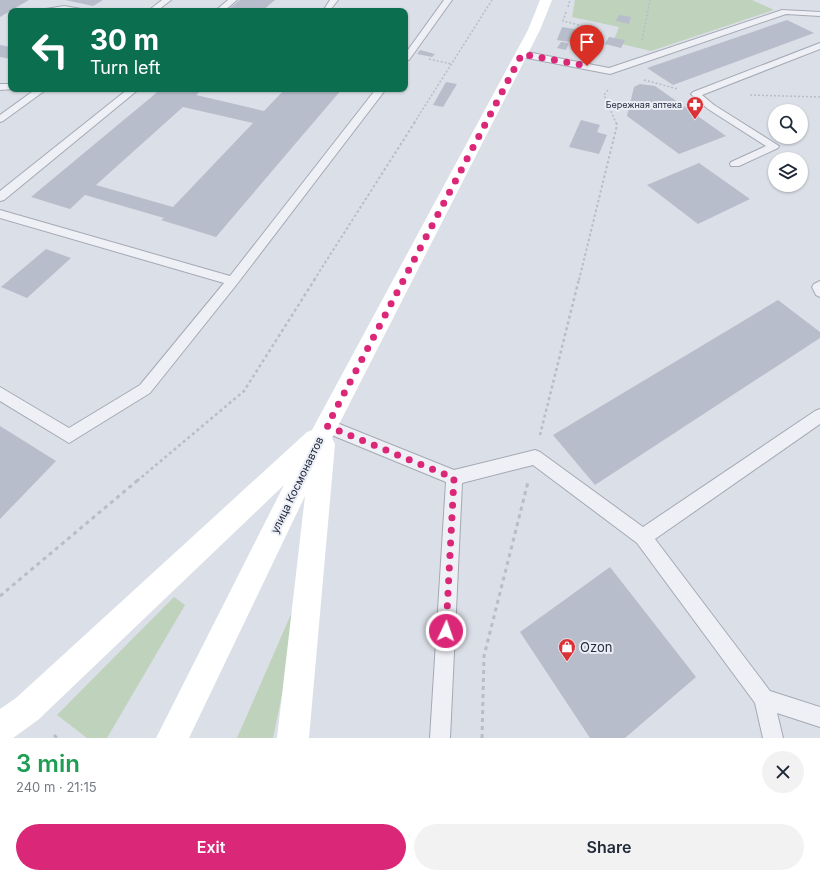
<!DOCTYPE html>
<meta charset="utf-8">
<style>
:root{--surface:#fff;--page:#f2f2f3;--text:#1f2937;--muted:#747a83;--accent:#db2777}
body{margin:0;font-family:Inter,sans-serif;background:var(--page);color:var(--text);height:100vh;display:flex;flex-direction:column;font-size:15px;white-space:nowrap}
*{box-sizing:border-box;margin:0}
p{font-size:13px;color:var(--muted)}
.icon{flex:none;width:22px;height:22px;fill:none;stroke:currentColor;stroke-width:2;stroke-linecap:round;stroke-linejoin:round}
.map{position:relative;height:738px;overflow:hidden}
.panel{display:flex;flex-direction:column;background:var(--surface);flex:1}
.panel>*{flex:none}
.guide{position:absolute;left:8px;top:8px;width:400px;height:84px;border-radius:8px;box-shadow:0 1px 3px #0004;background:#0b6e4f;color:#fff;overflow:hidden}
.controls{position:absolute;left:768px;top:104px;display:grid;gap:8px}
.controls a{display:grid;place-items:center;width:40px;height:40px;border-radius:50%;background:var(--surface);box-shadow:0 1px 3px #0004;font-size:20px}
.pin{position:absolute;display:grid;place-items:center;width:34px;height:34px;color:#fff;margin:-41px -17px;border-radius:50% 50% 50% 0;rotate:-45deg;box-shadow:0 0 4px #0007}
.pin .icon{rotate:45deg}
.me{position:absolute;width:44px;margin:-22px;rotate:3deg;stroke-linejoin:round;filter:drop-shadow(0 0 3px #0008)}
.turn{display:flex;align-items:center;gap:14px;height:84px;padding:0 16px;font-size:18px}
.turn .icon{width:52px;height:52px;stroke-width:2.5}
.turn b{display:block;font-size:28px;line-height:34px}
.round{display:grid;place-items:center;flex:none;width:42px;height:42px;border-radius:21px;background:var(--page)}
.headline{display:flex;align-items:center;justify-content:space-between;height:68px;padding:0 16px}
h1{font-size:24px;font-weight:600;line-height:30px;color:#1e9e55}
.primary-button{display:flex;gap:8px;margin-top:auto;padding:8px 16px}
.primary-button a{flex:1;height:46px;border-radius:24px;background:var(--accent);color:#fff;font-size:16px;font-weight:600;line-height:46px;text-align:center}
.primary-button a+a{background:var(--page);color:var(--text)}
.map>svg:first-child{display:block}
.green{fill:#bfd2bc}
.building{fill:#b8bdcb;fill-rule:evenodd}
.lines{fill:none;stroke-linecap:round;stroke-linejoin:round}
.service-casing{stroke:#a4a9b5;stroke-width:2}
.path-far3{stroke:#b9bdc6;stroke-width:1.5;stroke-dasharray:2 2;stroke-linecap:butt}
.path-far2{stroke:#b9bdc6;stroke-width:2;stroke-dasharray:2.5 2.5;stroke-linecap:butt}
.path-far1{stroke:#b9bdc6;stroke-width:2.5;stroke-dasharray:3 3;stroke-linecap:butt}
.path{stroke:#b9bdc6;stroke-width:3;stroke-dasharray:4 4;stroke-linecap:butt}
.service{fill:#eef0f5;fill-rule:evenodd}
.secondary{fill:#fff;fill-rule:evenodd}
.route{stroke:#db2777;stroke-width:7;stroke-dasharray:0 12.6}
.labels{text-anchor:middle;stroke-width:4;stroke-linejoin:round;paint-order:stroke}
.far-poi-label{font-size:9px;fill:#242b3f;stroke:#ebeef5;text-anchor:end}
.street-label{font-size:11px;fill:#242b3f;stroke:#ebeef5}
.near-poi-label{font-size:13px;fill:#242b3f;stroke:#ebeef5;text-anchor:start}
</style>
<div class="map">
<svg width="820" height="738" viewBox="0 0 820 738">
<rect width="100%" height="100%" fill="#dbdfe7"/>
<g class="green">
<polygon points="575,0 752,0 774,10 651,51 613,42 619,27 572,17"/>
<polygon points="174,597 185,605 107,738 87,738 57,715"/>
<polygon points="292,612 296,627 273,738 237,738"/>
</g>
<g class="building">
<polygon points="0,0 29,0 0,17"/>
<polygon points="65,0 103,0 93,6"/>
<polygon points="240,0 275,0 262,11 226,11"/>
<polygon points="619,15 631,17 629,24 616,21"/>
<polygon points="787,20 814,33 673,85 647,68"/>
<polygon points="562,27 580,30 575,43 557,40"/>
<polygon points="609,37 625,40 621,48 605,44"/>
<polygon points="561,42 569,43 566,50 557,48"/>
<polygon points="0,45 11,47 11,59 0,57"/>
<polygon points="420,50 435,54 432,57 417,54"/>
<polygon points="446,82 457,84 443,107 433,105"/>
<polygon points="640,84 655,86 726,136 679,154 627,116 634,87"/>
<path d="M161 89H203L196 95 264 111 285 89H342L216 237 161 220 164 218 85 195 70 209 31 197ZM183 107 253 123 173 207 96 185Z"/>
<polygon points="581,120 600,125 597,132 607,135 599,154 569,147"/>
<polygon points="699,163 750,199 698,224 647,185"/>
<polygon points="46,249 71,258 27,298 1,287"/>
<polygon points="778,300 820,332 820,338 595,485 553,435"/>
<polygon points="0,426 56,461 0,519"/>
<polygon points="610,567 696,677 625,738 590,738 520,632"/>
</g>
<g class="lines">
<defs>
<g id="service">
<polygon points="162,0 171,0 157,11 148,11"/>
<polygon points="228,0 237,0 224,11 215,11"/>
<polygon points="330,0 338,0 331,9 332,11 323,11"/>
<polygon points="444,0 452,0 409,60 405,60 405,54"/>
<polygon points="64,6 81,9 82,11 45,11 46,9"/>
<polygon points="782,10 820,12 820,16 786,14 610,74 522,57 518,54 522,51 609,68"/>
<polygon points="820,43 820,49 702,95 714,105 779,146 778,148 739,166 731,166 730,164 731,162 766,146 708,109 693,96 691,94 693,92"/>
<polygon points="0,84 11,84 11,89 14,89 0,90"/>
<polygon points="36,89 47,89 3,121 0,122 0,115"/>
<polygon points="128,89 139,89 4,200 0,201 0,191"/>
<polygon points="376,89 386,89 237,284 150,393 69,443 0,401 0,387 69,428 140,385 224,283 0,218 0,210 230,276"/>
<polygon points="820,281 820,297 816,295 812,287 814,284"/>
<polygon points="820,409 820,424 655,539 770,691 820,707 820,727 777,713 783,738 763,738 755,703 637,543 533,465 462,483 450,738 430,738 446,482 322,431 320,426 322,421 327,419 332,421 454,470 535,450 540,452 643,527 815,411"/>
</g>
</defs>
<use href="#service" class="service-casing"/>
<g class="path-far3">
<polyline points="568,7 570,0"/>
<polyline points="566,12 563,21 595,29 584,48"/>
<polyline points="642,40 650,0"/>
<polyline points="429,59 452,64"/>
<polyline points="644,80 678,89"/>
<polyline points="608,90 604,95 616,123"/>
<polyline points="750,95 820,97"/>
<polyline points="414,123 492,0"/>
</g>
<g class="path-far2">
<polyline points="314,280 415,122"/>
<polyline points="579,280 617,125 616,122"/>
</g>
<g class="path-far1">
<polyline points="540,435 579,279"/>
<polyline points="137,481 244,391 315,279"/>
</g>
<g class="path">
<polyline points="0,596 138,480"/>
<polyline points="54,735 57,738"/>
<polyline points="482,738 484,656 528,482"/>
</g>
<use href="#service" class="service"/>
<polygon class="secondary" points="540,0 552,0 540,30 332,438 335,444 309,738 277,738 305,496 189,738 156,738 284,485 38,720 13,738 0,738 0,709 16,698 307,432 312,430 528,30"/>
</g>
<g class="lines">
<polyline class="route" points="446,631 454,478 327,426 522,54 587,66"/>
</g>
<defs>
<symbol id="pharmacy-pin" viewBox="-11 -11 22 30"><path d="M0 17L-7.5 6A9.5 9.5 0 1 1 7.5 6Z" fill="#db3238" stroke="#ebeef5"/><path d="M-2-6h4v4h4v4h-4v4h-4v-4h-4v-4h4Z" fill="#fff"/></symbol>
<symbol id="shop-pin" viewBox="-11 -11 22 30"><path d="M0 17L-7.5 6A9.5 9.5 0 1 1 7.5 6Z" fill="#db3238" stroke="#ebeef5"/><path d="M-5-2.5h2.3a2.7 3.5 0 0 1 5.4 0H5L5.5 6h-11ZM-1.5-2.5h3a1.5 2.3 0 0 0-3 0Z" fill="#fff"/></symbol>
</defs>
<g fill-rule="evenodd">
<use href="#pharmacy-pin" x="685" y="95" width="20" height="27"/>
<use href="#shop-pin" x="557" y="637" width="20" height="27"/>
</g>
<g class="labels">
<g class="far-poi-label">
<text x="682" y="108">Бережная аптека</text>
</g>
<g class="street-label">
<text transform="translate(297 485) rotate(-64)" y="4">улица Космонавтов</text>
</g>
<g class="near-poi-label">
<text x="580" y="652">Ozon</text>
</g>
</g>
</svg>
<div class="controls">
<a><svg class="icon" aria-label="search" viewBox="0 0 24 24"><circle cx="10" cy="10" r="6"/><path d="M15 15l6 6"/></svg></a>
<a><svg class="icon" aria-label="layers" viewBox="0 0 24 24"><path d="M12 4l9 5-9 5-9-5zM3 14l9 5 9-5"/></svg></a>
</div>
<div class="pin" style="left:587px;top:66px;background:#d93025"><svg class="icon" aria-label="arrive" viewBox="0 0 24 24"><path d="M6 21V4h12l-3 4 3 4H6"/></svg></div>
<svg class="me" style="left:446px;top:631px" viewBox="-20 -20 40 40"><circle r="17" fill="#db2777" stroke="#fff" stroke-width="3"/><path d="M0-11L8 9 0 5-8 9z" fill="#fff"/></svg>
<div class="guide">
<div class="turn"><svg class="icon" aria-label="left" viewBox="0 0 24 24"><path d="M17 20v-9H6M10 6l-5 5 5 5"/></svg><div><b>30 m</b>Turn left</div></div>
</div>
</div>
<section class="panel">
<div class="headline"><div><h1>3 min</h1><p>240 m · 21:15</p></div><a class="round"><svg class="icon" aria-label="close" viewBox="0 0 24 24"><path d="M6 6l12 12M18 6L6 18"/></svg></a></div>
<div class="primary-button"><a>Exit</a><a>Share</a></div>
</section>
